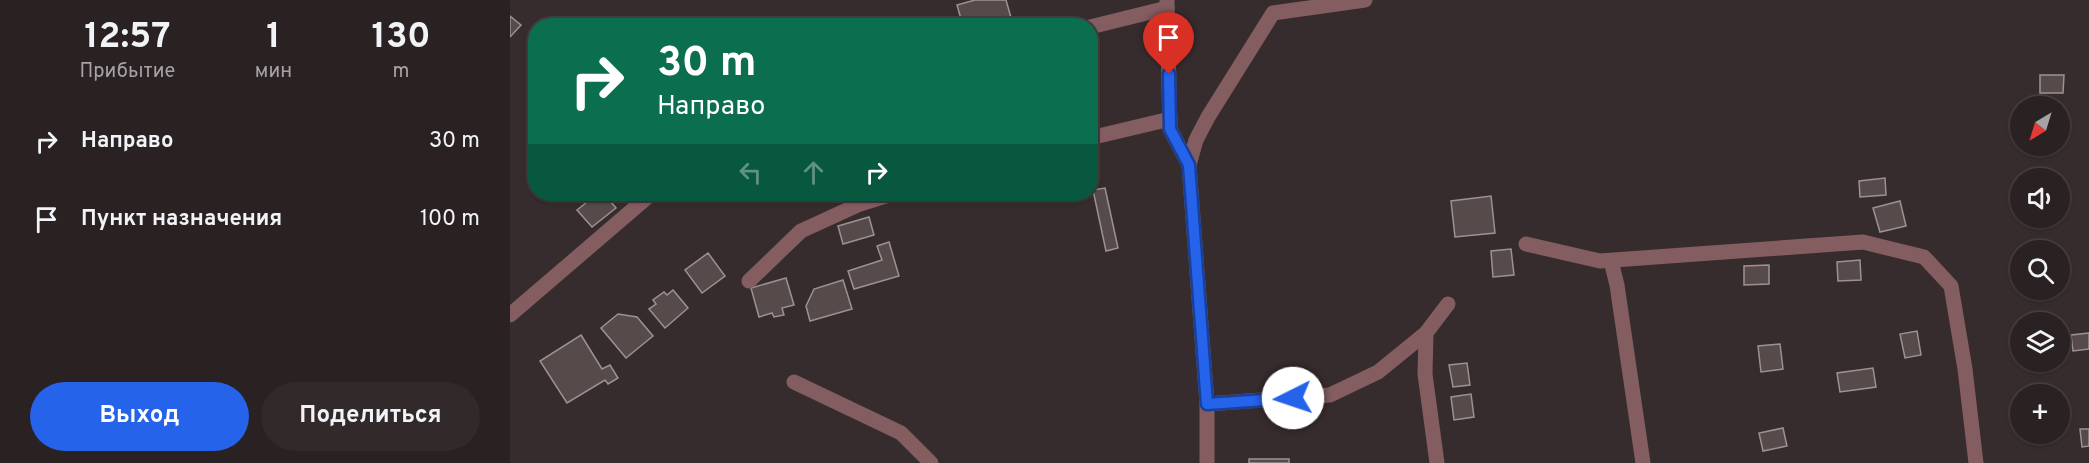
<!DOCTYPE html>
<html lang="ru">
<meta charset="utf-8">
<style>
:root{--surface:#292122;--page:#31292a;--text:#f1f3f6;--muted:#a5a3a5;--line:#453e40;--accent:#2563eb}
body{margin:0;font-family:Overpass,sans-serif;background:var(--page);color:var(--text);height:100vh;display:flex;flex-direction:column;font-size:22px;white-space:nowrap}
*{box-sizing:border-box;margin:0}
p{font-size:20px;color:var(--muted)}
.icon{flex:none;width:33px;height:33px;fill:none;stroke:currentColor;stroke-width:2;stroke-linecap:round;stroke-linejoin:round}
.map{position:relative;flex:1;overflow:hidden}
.side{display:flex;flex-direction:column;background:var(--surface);width:510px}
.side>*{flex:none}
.hud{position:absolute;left:18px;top:18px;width:570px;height:183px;border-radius:24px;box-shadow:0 2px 4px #0004,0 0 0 2px var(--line);background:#0b6e4f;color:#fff;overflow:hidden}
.needle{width:39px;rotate:218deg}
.tools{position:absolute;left:1500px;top:96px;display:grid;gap:12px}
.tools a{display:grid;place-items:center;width:60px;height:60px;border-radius:50%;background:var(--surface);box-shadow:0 2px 4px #0004,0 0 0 2px var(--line);font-size:30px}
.pin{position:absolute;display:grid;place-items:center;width:51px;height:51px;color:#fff;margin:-62px -26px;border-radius:50% 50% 50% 0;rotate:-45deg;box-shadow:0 0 6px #0007}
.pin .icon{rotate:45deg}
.me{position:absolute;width:66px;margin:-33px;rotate:266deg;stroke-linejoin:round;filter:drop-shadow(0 0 4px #0008)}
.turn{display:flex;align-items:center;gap:21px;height:126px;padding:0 30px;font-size:27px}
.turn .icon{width:78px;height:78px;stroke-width:2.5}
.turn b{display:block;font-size:42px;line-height:51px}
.lanes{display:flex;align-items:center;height:57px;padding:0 30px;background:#0003;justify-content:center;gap:30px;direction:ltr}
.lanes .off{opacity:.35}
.eta{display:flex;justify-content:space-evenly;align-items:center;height:102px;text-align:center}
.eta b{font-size:36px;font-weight:700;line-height:42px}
.action{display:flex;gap:12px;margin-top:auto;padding:12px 30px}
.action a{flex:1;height:69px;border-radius:36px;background:var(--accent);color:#fff;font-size:24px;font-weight:700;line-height:69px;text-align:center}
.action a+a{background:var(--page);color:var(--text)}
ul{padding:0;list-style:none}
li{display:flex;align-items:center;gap:18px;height:78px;padding:0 30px}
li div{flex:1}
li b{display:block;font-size:22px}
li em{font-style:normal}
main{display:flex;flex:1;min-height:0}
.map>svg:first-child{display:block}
.building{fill:#564a4b;stroke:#9e9191;stroke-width:1.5}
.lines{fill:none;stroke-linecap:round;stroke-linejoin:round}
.minor{stroke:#845d60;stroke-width:15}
.route-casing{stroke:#184099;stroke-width:15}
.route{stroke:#2563eb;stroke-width:10}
</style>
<main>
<section class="side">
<div class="eta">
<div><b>12:57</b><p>Прибытие</p></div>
<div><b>1</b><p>мин</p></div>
<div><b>130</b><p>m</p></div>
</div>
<ul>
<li><svg class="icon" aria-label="right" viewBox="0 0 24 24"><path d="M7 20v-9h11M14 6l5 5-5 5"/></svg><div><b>Направо</b></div><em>30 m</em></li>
<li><svg class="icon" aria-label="arrive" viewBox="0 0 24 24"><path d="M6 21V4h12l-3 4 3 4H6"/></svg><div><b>Пункт назначения</b></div><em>100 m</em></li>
</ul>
<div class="action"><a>Выход</a><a>Поделиться</a></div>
</section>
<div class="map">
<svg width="1579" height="463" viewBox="0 0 1579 463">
<rect width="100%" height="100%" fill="#372c2d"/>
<g class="building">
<polygon points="465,0 496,0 502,21 486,26 453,26 447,5"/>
<polygon points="0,16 11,25 0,37"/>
<polygon points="1530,75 1554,75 1553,93 1530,93"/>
<rect x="1550" y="120" width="8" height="19"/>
<polygon points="1375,178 1376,195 1350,197 1349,181"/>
<polygon points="580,180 583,194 548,201 546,194 580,194"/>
<polygon points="595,188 608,248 596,251 583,190"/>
<polygon points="87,194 94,194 106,208 82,227 67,210"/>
<polygon points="981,196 985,233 945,237 941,201"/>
<polygon points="1390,201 1396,226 1370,232 1363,208"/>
<polygon points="359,217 364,235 333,244 328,226"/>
<polygon points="379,242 389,276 344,289 338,271 372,260 367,246"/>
<polygon points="1001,249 1004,275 983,277 981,251"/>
<polygon points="198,253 215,276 192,293 175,270"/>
<polygon points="1350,260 1351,280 1328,281 1327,262"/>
<polygon points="1259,265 1259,284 1234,285 1234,266"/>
<polygon points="276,278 284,305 272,308 274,315 264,317 262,313 249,317 241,288"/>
<polygon points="333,280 342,309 300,321 296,306 304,289"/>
<polygon points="163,290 178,308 155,328 139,309 146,304 143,300 154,292 157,295"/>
<polygon points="108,314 127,317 143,336 116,358 91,328"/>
<polygon points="1407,331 1411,355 1395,358 1390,334"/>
<polygon points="1579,333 1579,349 1563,351 1561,335"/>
<polygon points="71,335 92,369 100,365 108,378 98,384 95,380 57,403 30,361"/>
<polygon points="1270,344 1273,369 1251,372 1248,346"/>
<polygon points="957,363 960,385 943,387 939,365"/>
<polygon points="1363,368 1366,387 1330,392 1327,373"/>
<polygon points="961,394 964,417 944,420 941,397"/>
<polygon points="1273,428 1277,446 1253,451 1249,433"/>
<polygon points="1570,429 1579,429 1579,446 1572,447"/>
<rect x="739" y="459" width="40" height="4"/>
</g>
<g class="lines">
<g class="minor">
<polyline points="657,0 660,129 679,165"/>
<polyline points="580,27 657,8"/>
<polyline points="580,138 660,119"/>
<polyline points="1016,244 1090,261 1353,242 1414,257 1441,286 1455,369 1466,463"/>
<polyline points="1101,261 1107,285 1133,463"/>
<polyline points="239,281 291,231 350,204 382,194"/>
<polyline points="0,315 141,194"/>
<polyline points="284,382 391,433 421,463"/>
<polyline points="697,404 820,395 868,372 916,333"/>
<polyline points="697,463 697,404 679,165 686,140 698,117 763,13 855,0"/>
<polyline points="927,463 915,374 916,333 938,304"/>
</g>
</g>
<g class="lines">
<defs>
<polyline id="route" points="659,74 660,129 679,165 697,404 783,398"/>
</defs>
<use href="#route" class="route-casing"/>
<use href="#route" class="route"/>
</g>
</svg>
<div class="tools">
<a><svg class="needle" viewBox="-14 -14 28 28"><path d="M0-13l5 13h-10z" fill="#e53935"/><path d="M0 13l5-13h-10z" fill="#a5a3a5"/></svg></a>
<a><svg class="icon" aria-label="sound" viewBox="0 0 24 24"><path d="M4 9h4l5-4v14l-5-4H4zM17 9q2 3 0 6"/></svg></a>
<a><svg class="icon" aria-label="search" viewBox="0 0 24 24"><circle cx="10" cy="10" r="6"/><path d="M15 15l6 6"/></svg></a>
<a><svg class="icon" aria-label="layers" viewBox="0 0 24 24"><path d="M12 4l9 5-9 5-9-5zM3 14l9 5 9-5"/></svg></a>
<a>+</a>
</div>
<div class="pin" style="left:659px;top:74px;background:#d93025"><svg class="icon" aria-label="arrive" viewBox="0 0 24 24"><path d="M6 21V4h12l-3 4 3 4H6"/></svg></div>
<svg class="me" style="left:783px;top:398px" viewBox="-20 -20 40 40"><circle r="19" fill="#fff"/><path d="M0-13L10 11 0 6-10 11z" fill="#2563eb"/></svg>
<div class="hud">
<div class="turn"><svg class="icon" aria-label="right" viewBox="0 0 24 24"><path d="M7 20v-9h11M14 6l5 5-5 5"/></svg><div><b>30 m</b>Направо</div></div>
<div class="lanes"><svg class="icon off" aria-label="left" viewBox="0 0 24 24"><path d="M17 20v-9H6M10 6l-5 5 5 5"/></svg><svg class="icon off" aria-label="ahead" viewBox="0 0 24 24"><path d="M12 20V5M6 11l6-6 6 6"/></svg><svg class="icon" aria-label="right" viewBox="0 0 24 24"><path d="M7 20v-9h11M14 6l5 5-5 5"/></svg></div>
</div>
</div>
</main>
